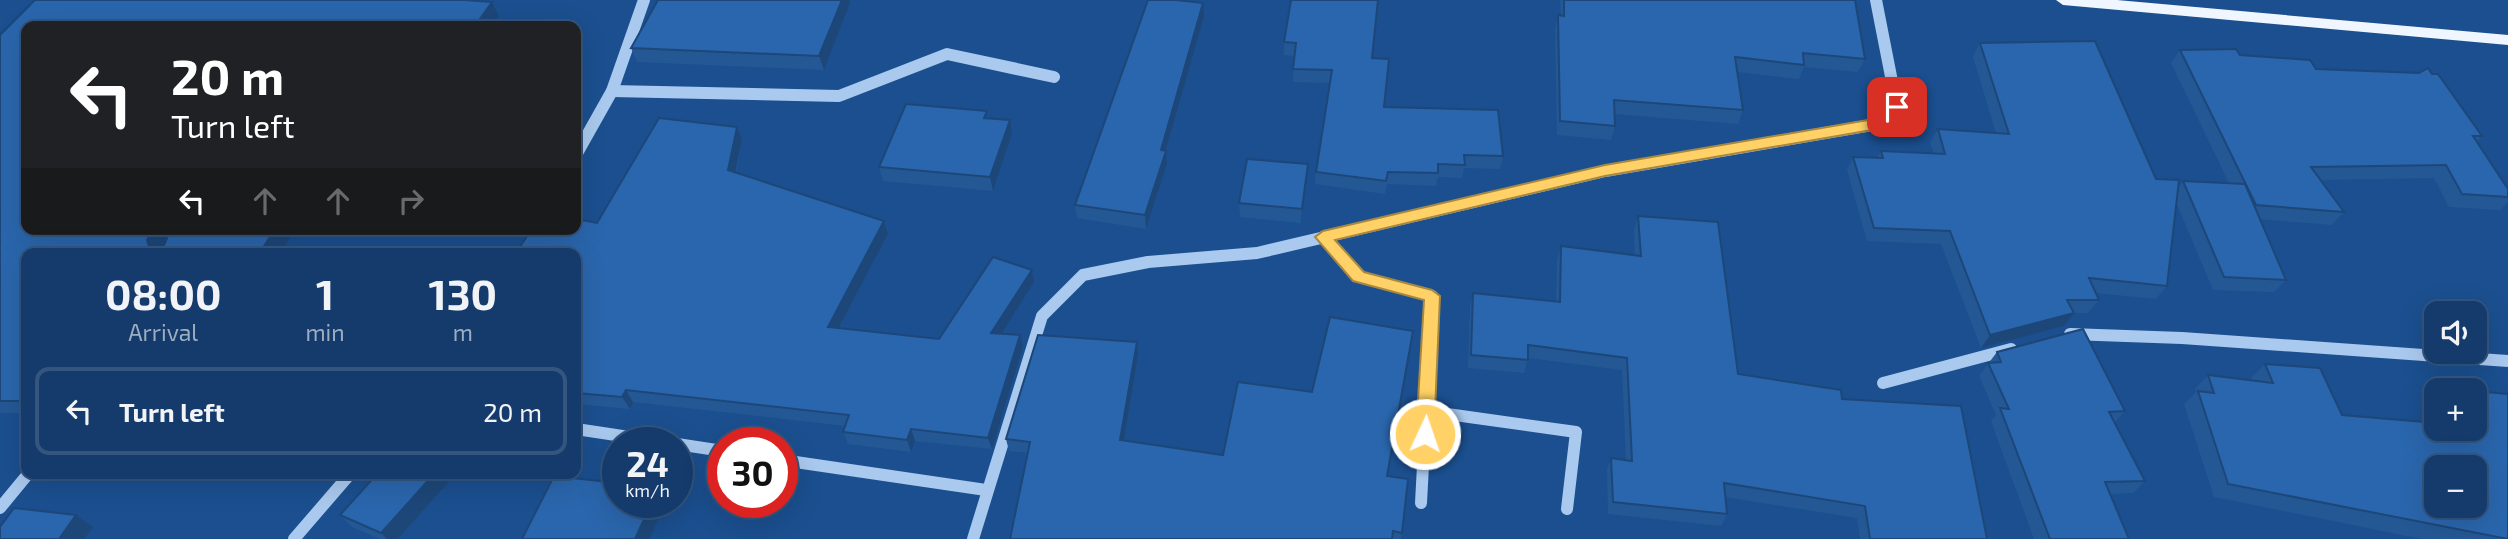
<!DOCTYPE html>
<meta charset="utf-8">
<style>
:root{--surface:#143b6b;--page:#1d4271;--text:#f1f3f6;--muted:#9dadc1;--line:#33557e}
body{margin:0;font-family:"Exo 2",sans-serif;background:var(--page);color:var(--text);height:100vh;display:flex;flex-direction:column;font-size:26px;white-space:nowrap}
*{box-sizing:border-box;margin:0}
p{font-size:23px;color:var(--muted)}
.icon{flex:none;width:38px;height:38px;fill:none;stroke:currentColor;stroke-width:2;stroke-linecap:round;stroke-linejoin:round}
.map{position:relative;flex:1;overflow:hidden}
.details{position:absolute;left:21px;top:248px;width:560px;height:231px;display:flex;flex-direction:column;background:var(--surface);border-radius:14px;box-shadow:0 7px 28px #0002,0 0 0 2px var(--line)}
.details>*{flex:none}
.hud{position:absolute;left:21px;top:21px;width:560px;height:214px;border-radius:14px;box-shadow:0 7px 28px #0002,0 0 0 2px var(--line);background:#202124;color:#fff;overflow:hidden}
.tools{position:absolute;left:2424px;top:301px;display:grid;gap:14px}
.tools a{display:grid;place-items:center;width:63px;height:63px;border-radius:14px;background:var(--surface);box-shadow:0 7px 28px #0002,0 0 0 2px var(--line);font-size:35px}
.speed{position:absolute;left:602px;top:427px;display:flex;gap:14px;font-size:35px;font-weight:700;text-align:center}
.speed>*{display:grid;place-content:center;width:91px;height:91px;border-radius:50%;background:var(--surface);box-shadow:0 7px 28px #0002,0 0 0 2px var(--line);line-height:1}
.speed small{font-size:18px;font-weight:400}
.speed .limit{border:10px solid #d22;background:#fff;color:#111}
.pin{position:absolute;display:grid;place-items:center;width:60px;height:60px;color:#fff;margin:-30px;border-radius:14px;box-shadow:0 4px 10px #0006}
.me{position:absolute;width:77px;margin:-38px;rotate:3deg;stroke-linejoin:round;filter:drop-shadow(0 0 5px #0008)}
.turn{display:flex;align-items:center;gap:24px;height:147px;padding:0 35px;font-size:32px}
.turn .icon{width:91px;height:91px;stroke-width:2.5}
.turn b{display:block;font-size:49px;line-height:60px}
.lanes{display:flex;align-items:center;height:66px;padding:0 35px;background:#0003;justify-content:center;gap:35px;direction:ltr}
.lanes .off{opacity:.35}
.eta{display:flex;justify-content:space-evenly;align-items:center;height:119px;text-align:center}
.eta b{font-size:42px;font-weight:700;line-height:49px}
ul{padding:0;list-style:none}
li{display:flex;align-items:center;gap:21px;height:88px;margin:0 14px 10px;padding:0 21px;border:4px solid var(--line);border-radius:14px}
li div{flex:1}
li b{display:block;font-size:26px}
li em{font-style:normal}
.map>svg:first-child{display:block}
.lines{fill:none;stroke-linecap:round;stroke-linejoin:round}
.minor{stroke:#a9c9ee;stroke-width:12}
.major{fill:#f0f6ff;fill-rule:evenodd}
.wall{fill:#245895}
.shaded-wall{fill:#1d4779}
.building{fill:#2a66ad;stroke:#1d4779;stroke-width:2;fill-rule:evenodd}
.route{fill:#ffd166;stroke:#a68842;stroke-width:2}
</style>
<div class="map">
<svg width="2508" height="539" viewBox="0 0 2508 539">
<rect width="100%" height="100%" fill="#1b4f8f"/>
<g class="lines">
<g class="minor">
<polyline points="612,91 839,96 947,54 1054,77"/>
<polyline points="576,155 612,91 644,0"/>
<polyline points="1323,237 1359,277 1432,296 1421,503"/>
<polyline points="2070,334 2182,338 2508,361"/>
<polyline points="1883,383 2011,349"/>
<polyline points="1426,411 1576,432 1567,509"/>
<polyline points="576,429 669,443"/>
<polyline points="677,444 723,451"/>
<polyline points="782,460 986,490"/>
<polyline points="0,508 28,474"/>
<polyline points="294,539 350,474"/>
<polyline points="973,539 1042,316 1083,275 1148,262 1257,253 1605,171 1872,125 1897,107 1876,0"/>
</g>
<polygon class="major" points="2056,0 2117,0 2508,35 2508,45 2063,5"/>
</g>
<g class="wall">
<polygon points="35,0 464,0 492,2 499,16 492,26 26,26 26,229 296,229 280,254 26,254 26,413 0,413 0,35"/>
<polygon points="658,0 849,0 850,3 824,70 637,62 631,48"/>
<polygon points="1291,0 1372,58 1384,107 1503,156 1500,169 1464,168 1462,178 1438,177 1436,186 1387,184 1385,194 1315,184 1316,172 1330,83 1293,82 1294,56 1284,55 1284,42"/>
<polygon points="1560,0 1855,0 1865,59 1858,72 1804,67 1799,79 1737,72 1743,110 1738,124 1614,114 1615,126 1611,140 1557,135 1555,29 1558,15 1561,16"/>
<polygon points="1204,17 1166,151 1167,164 1146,229 1077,218 1075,205"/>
<polygon points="1980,43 2156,179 2178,187 2183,181 2229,183 2171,63 2180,50 2240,55 2316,69 2432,74 2482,136 2477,141 2508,189 2508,202 2500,210 2449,207 2434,178 2320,180 2344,212 2332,225 2259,219 2286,280 2274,292 2213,290 2176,202 2167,286 2156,299 2095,293 2099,300 2088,313 2074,313 2064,326 1981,348 1941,244 1867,241 1847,170 1853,157 1877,158 1881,151 1934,153 1930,142 1938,129 1996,133 1973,57"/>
<polygon points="988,118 1012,134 993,191 883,181 879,167"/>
<polygon points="737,127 742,140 736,173 884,221 888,234 839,328 939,339 1032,270 1034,282 1002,334 1023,347 992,449 915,441 911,452 848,444 843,432 845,426 633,402 630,409 576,404 576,254 597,223"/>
<polygon points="1308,164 1307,178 1301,223 1240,217 1239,203"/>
<polygon points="1638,216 1738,374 1842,399 1987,539 1860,539 1857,518 1725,497 1727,514 1721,526 1608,514 1607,470 1611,458 1626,460 1622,370 1528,358 1524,373 1468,368 1470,307 1473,293 1556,302 1557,260 1561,246 1635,255 1634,229"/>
<polygon points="1137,342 1138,355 1124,441 1223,455 1408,479 1401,539 1010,539 1027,453 1009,451 1006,439"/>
<polygon points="1997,352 2125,411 2115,422 2145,481 2133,493 2110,494 2129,539 2034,539 1991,421 1996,415 1979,376"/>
<polygon points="2265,364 2342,415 2508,539 2422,539 2214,497 2184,404 2196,392 2195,389 2208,375 2252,381 2251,378"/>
<polygon points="2436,401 2436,410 2433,403"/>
<polygon points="377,474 456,474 398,539 380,539 352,527 340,515"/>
</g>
<g class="shaded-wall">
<polygon points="842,0 849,0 850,3 824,70 819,56"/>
<polygon points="492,2 499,16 492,26 475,26"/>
<polygon points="1203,3 1204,17 1162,164 1161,150"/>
<polygon points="1010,120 1012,134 993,191 990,177"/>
<polygon points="737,127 742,140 733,183 728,170"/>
<polygon points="1166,151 1167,164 1146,229 1145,215"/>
<polygon points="1308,164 1307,178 1301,223 1302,209"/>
<polygon points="884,221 888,234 833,339 828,327"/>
<polygon points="153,229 172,229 160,254 149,246 147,240"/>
<polygon points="275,229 296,229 280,254 259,254"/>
<polygon points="1032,270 1034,282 995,345 991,333"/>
<polygon points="2074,313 2064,326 1981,348 1990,335"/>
<polygon points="1020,335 1023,347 992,449 988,438"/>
<polygon points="1137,342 1138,355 1122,453 1120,440"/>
<polygon points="26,390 26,407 19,401"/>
<polygon points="626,390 633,402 630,409 622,397"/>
<polygon points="911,429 915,441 911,452 907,440"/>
<polygon points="434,474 456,474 398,539 387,539 381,533"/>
<polygon points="652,502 666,502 649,539 635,539"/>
<polygon points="76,515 93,527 84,539 59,539"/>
</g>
<g class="building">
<polygon points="35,0 464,0 492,2 475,26 26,26 26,229 153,229 147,240 149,246 156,249 164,245 171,229 275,229 259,254 26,254 26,390 19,401 0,401 0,35"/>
<polygon points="658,0 842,0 819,56 631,48"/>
<polygon points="1148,0 1176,0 1203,3 1161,150 1166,151 1145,215 1075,205"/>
<polygon points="1291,0 1378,0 1372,58 1389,59 1384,107 1498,110 1503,156 1464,155 1465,165 1438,164 1438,173 1388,172 1386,181 1316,172 1332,70 1293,69 1296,43 1284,42"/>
<polygon points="1564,0 1855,0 1865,59 1803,53 1804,65 1735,57 1743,110 1614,100 1615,126 1560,121 1558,15 1564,16"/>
<polygon points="2095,41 2156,179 2179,180 2167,286 2089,278 2099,300 2067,300 2074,313 1990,335 1950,231 1874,228 1853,157 1883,158 1881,151 1945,154 1938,129 2009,134 1980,43"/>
<polygon points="2236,49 2240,55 2310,60 2316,69 2419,73 2428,68 2432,74 2438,74 2482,136 2473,136 2508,189 2508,197 2462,194 2446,165 2311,167 2344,212 2256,205 2180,50"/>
<polygon points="906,104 987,111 984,118 1010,120 990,177 879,167"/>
<polygon points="659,118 737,127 728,170 884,221 828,327 939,339 993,257 1032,270 991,333 1020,335 988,438 911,429 907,440 843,432 849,415 626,390 622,397 576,393 576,254 515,254 532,229 576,229 576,219 597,223"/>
<polygon points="1247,159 1308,164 1302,209 1239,203"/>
<polygon points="2183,181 2245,184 2286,280 2224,277"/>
<polygon points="1638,216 1718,222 1738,374 1841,390 1842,399 1961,406 1987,539 1870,539 1865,506 1724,483 1727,514 1613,502 1611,458 1632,461 1627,358 1528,345 1528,360 1471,355 1473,293 1560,302 1561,246 1641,256"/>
<polygon points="1330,317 1413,331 1387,476 1408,479 1402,533 1393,531 1392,539 1010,539 1030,442 1006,439 1038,335 1137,342 1120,440 1223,455 1238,382 1312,392"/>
<polygon points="2083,329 2125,411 2109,412 2145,481 2105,482 2129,539 2050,539 2000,408 2009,409 1988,363 2001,362 1997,352"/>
<path d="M2265 364 2320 368 2342 415 2436 423V429H2474V391L2508 394V539L2228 484 2198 391 2214 393 2208 375 2273 383ZM2436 467H2474V506H2436Z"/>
<polygon points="377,474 434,474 381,533 340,515"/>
<polygon points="554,476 618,483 618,502 652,502 635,539 522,539"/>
<polygon points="14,508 76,515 59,539 0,539 0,527"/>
</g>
<polygon class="route" points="1897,102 1902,104 1904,107 1902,111 1872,130 1605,176 1335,240 1364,272 1432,290 1440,296 1434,434 1431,439 1425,441 1419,439 1416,434 1424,300 1353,281 1315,237 1323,231 1605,165 1868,120"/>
</svg>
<div class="tools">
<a><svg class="icon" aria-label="sound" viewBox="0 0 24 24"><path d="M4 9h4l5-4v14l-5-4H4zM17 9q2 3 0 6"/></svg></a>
<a>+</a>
<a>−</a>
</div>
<div class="speed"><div>24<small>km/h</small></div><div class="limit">30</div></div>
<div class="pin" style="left:1897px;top:107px;background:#d93025"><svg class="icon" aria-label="arrive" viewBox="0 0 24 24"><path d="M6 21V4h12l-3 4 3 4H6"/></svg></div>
<svg class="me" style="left:1425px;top:434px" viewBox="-20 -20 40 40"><circle r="17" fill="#ffd166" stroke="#fff" stroke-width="3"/><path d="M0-11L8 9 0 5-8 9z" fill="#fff"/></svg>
<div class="hud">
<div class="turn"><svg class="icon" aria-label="left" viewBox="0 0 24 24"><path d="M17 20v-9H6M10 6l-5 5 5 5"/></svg><div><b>20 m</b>Turn left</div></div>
<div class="lanes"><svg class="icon" aria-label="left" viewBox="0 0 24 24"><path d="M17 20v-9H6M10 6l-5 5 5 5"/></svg><svg class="icon off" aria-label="ahead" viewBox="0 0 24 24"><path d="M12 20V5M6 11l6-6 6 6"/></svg><svg class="icon off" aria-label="ahead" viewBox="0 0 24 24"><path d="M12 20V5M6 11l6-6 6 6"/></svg><svg class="icon off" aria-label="right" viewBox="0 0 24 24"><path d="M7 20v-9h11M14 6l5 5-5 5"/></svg></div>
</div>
<section class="details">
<div class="eta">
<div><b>08:00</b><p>Arrival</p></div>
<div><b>1</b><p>min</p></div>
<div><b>130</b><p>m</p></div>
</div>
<ul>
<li><svg class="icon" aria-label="left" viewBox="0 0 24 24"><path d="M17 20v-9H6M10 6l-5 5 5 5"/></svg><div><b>Turn left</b></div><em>20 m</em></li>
</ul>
</section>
</div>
